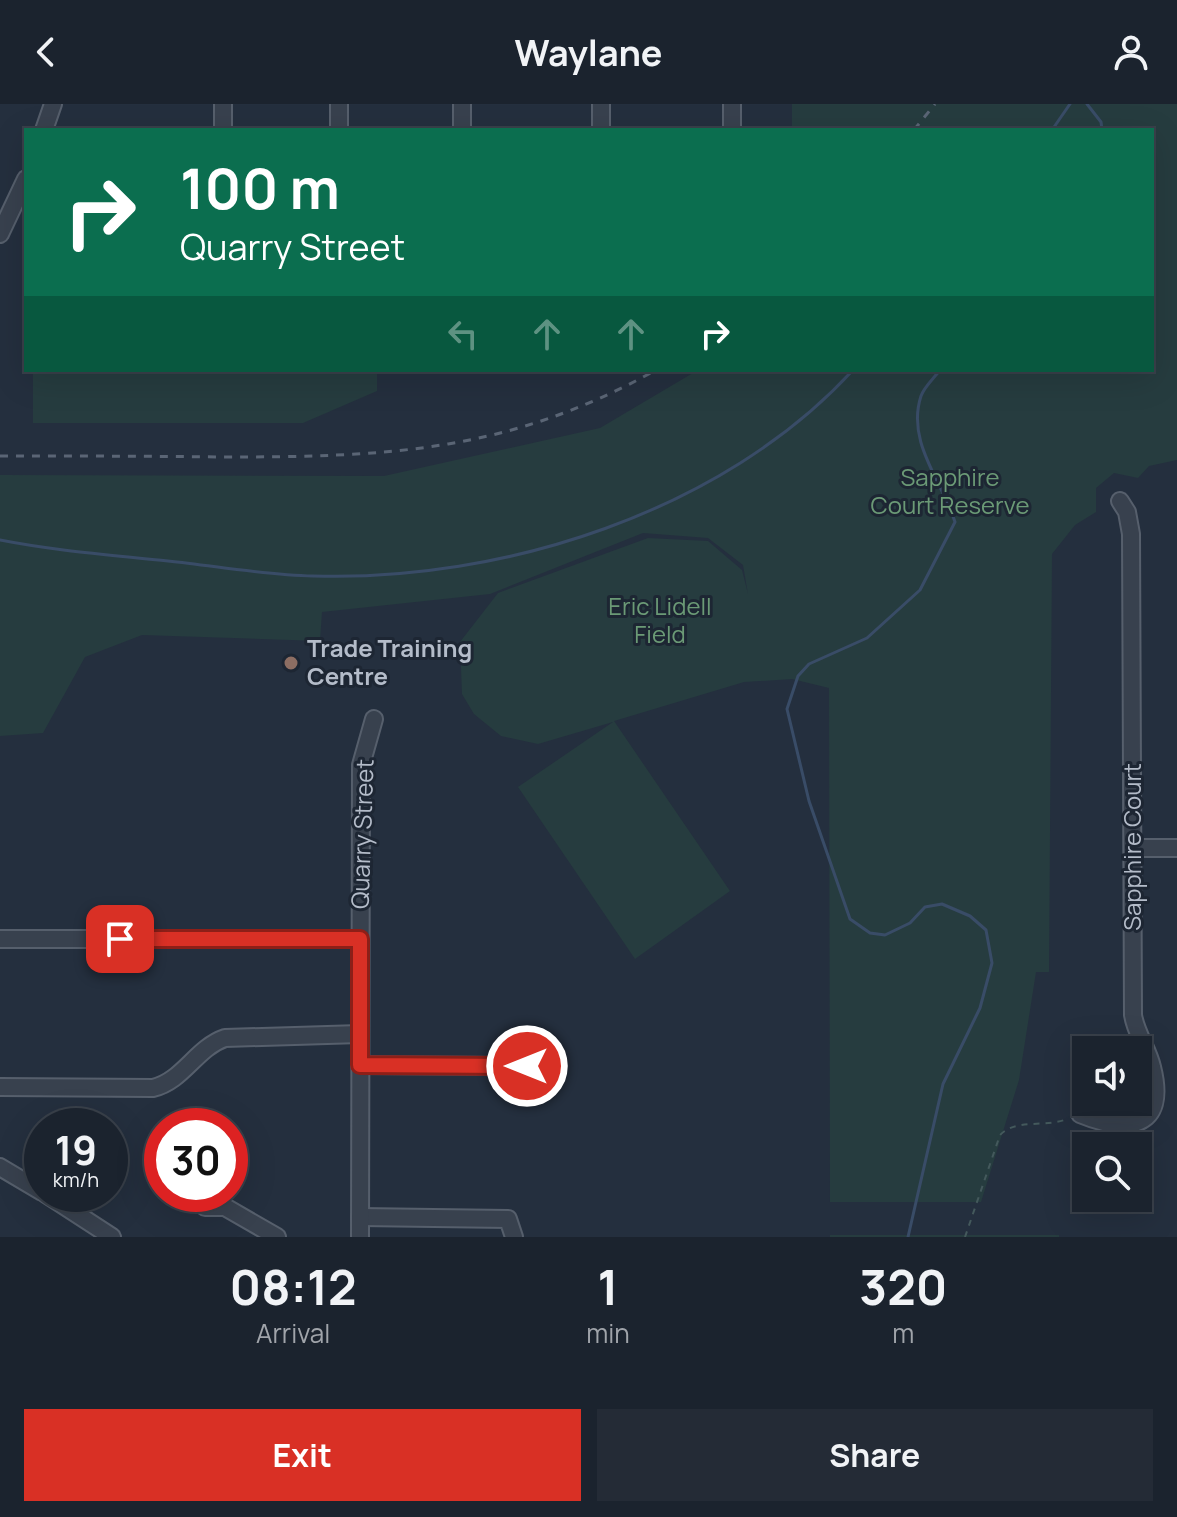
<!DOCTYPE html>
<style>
:root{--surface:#1b232e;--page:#242b36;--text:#f1f3f6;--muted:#a0a4aa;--line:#39404a;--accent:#d93025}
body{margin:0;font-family:Manrope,sans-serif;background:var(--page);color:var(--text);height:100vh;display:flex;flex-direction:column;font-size:30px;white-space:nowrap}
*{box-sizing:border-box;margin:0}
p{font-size:26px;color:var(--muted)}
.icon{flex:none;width:44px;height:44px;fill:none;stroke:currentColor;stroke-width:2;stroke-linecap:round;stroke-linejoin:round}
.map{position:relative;height:1133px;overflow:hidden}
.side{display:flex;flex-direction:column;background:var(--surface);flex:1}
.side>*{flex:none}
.top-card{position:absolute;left:24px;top:24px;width:1130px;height:244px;border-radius:0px;box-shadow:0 8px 32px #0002,0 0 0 2px var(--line);background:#0b6e4f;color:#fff;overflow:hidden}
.buttons{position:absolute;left:1072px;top:932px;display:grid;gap:16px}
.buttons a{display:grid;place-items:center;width:80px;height:80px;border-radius:0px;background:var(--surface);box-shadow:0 8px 32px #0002,0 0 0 2px var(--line);font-size:40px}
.speed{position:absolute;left:24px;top:1004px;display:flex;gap:16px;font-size:40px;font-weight:700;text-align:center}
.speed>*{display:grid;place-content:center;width:104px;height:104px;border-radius:50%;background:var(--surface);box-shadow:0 8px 32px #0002,0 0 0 2px var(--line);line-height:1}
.speed small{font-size:20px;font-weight:400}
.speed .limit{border:12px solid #d22;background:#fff;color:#111}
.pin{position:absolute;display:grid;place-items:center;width:68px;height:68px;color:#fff;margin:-34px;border-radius:16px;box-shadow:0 4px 12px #0006}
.me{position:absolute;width:88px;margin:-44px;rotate:270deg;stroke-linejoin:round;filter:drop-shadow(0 0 6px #0008)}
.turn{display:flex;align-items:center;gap:28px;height:168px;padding:0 24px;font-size:36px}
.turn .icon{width:104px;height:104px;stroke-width:2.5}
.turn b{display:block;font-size:56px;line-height:68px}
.lanes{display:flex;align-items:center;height:76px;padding:0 24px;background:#0003;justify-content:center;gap:40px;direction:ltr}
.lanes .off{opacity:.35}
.eta{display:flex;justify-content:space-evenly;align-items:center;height:136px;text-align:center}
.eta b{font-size:48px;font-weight:700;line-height:56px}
.cta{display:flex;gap:16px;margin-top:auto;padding:16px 24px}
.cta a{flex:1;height:92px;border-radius:0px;background:var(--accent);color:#fff;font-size:32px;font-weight:700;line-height:92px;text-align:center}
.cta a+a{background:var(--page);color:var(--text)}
header{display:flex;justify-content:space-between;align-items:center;height:104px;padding:0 24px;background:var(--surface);font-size:36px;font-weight:700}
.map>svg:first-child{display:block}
.green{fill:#263c3f}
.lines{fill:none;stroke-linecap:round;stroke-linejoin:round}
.stream{stroke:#394c67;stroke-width:3}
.minor-casing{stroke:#565f6c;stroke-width:20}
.path{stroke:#44595c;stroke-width:2;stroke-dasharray:6 6;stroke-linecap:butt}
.minor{stroke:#38414e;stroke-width:16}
.rail{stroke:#5a6575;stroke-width:3;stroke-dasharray:8 8;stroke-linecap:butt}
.route-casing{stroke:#8d1f18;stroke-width:20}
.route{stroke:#d93025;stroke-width:14}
.education-dot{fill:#8d6e63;stroke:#1d2633;stroke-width:3}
.labels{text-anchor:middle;stroke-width:6;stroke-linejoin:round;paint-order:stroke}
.park-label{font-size:24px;fill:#6b9a76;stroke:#1d2633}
.poi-label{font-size:24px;font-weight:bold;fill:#b4bcc9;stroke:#1d2633;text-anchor:start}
.street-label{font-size:24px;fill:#b4bcc9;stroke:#1d2633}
</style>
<header><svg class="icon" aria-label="back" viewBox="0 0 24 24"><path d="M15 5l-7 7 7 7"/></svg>Waylane<svg class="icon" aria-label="person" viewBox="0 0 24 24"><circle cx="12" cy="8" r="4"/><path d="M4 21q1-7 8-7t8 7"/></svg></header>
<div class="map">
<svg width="1177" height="1133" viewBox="0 0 1177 1133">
<rect width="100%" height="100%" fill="#242f3e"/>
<g class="green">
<polygon points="792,0 1177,0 1177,356 1149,362 1138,374 1114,369 1096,384 1096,408 1075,421 1052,450 1049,868 1036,868 1019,976 981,1098 830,1098 829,584 792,575 744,578 614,617 730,787 635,855 518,683 613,618 538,640 501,632 474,610 462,590 460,538 498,489 648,434 708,437 742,466 748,490 743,461 708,434 643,429 490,490 322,508 320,537 142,531 85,553 43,629 0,632 0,371 384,372 600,324 698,266 1152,266 1152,26 792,26"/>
<polygon points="33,266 377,266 377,287 303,319 33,319"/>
<rect x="830" y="1131" width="229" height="2"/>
</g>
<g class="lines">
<g class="stream">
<polyline points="1087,0 1101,18 1102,26"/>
<polyline points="1052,26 1070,0"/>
<path d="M0 436C56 447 112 451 168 457 216 462 265 471 313 472 502 478 723 408 853 266"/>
<path d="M908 1133 943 980 980 904 992 859 986 826 970 812 942 800 925 803 910 819 885 831 870 829 850 815 809 697 787 605 798 572 809 560 867 534 920 486 955 418C942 377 906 338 921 292 924 283 934 274 940 266"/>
</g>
<defs>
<g id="minor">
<polyline points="339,0 339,26"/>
<polyline points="601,0 601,26"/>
<polyline points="732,0 732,26"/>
<polyline points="44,26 53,0"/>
<polyline points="223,26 223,0"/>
<polyline points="462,26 462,0"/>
<polyline points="0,130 26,75"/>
<polyline points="1134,744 1177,744"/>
<polyline points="0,835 360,835"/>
<polyline points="360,961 527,962"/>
<path d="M0 983 153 984C183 977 196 944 225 934L360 930"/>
<path d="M1080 1010C1126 1029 1168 1026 1152 963 1148 945 1136 930 1133 911L1131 430 1127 408 1120 397"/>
<polyline points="0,1063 42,1088"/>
<polyline points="46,1090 112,1133"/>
<polyline points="205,1103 225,1103 277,1133"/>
<polyline points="360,1113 508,1115 514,1133"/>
<polyline points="360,1133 361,661 374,615"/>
</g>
</defs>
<use href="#minor" class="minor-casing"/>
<path class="path" d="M965 1133 1000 1031C1016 1014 1046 1024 1067 1015"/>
<use href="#minor" class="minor"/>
<g class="rail">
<polyline points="914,26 935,0"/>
<path d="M0 352C73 352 146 352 220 353 385 353 507 349 656 266"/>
</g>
</g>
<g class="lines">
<defs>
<polyline id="route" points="120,835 360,835 360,961 527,962"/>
</defs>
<use href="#route" class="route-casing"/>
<use href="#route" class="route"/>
</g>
<circle class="education-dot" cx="291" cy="559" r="8"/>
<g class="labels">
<g class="park-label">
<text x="950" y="382">Sapphire<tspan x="950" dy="28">Court Reserve</tspan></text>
<text x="660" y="511">Eric Lidell<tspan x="660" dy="28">Field</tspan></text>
</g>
<g class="poi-label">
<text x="307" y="553">Trade Training<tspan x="307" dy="28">Centre</tspan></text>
</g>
<g class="street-label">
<text transform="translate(363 730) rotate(-88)" y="8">Quarry Street</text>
<text transform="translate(1133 743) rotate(-90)" y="8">Sapphire Court</text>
</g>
</g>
</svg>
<div class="buttons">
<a><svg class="icon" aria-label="sound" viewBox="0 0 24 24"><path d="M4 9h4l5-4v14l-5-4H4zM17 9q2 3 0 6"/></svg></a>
<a><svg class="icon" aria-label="search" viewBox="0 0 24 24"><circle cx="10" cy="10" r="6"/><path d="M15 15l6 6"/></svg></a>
</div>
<div class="speed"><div>19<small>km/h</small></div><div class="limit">30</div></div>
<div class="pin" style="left:120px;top:835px;background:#d93025"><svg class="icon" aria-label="arrive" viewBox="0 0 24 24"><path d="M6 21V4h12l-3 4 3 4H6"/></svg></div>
<svg class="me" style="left:527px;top:962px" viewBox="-20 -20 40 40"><circle r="17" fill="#d93025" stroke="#fff" stroke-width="3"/><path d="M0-11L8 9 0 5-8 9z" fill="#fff"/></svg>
<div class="top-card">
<div class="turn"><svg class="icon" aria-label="right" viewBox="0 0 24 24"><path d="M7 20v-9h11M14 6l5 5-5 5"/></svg><div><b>100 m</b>Quarry Street</div></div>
<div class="lanes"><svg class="icon off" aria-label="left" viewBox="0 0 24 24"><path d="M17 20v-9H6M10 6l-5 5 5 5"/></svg><svg class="icon off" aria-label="ahead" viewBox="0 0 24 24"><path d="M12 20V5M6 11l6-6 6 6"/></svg><svg class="icon off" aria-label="ahead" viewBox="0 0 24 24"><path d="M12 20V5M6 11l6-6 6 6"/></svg><svg class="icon" aria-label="right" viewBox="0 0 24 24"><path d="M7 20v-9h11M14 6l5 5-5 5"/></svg></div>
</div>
</div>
<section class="side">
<div class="eta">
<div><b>08:12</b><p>Arrival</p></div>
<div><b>1</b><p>min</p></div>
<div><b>320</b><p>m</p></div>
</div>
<div class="cta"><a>Exit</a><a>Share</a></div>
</section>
